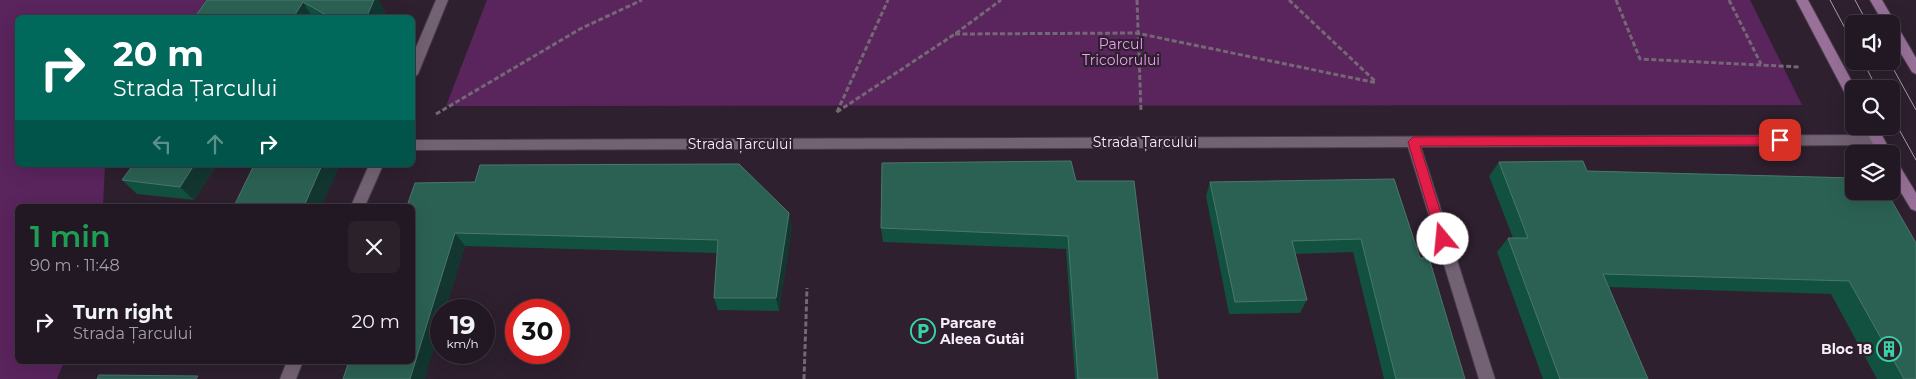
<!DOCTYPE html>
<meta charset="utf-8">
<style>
:root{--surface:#221823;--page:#2a212b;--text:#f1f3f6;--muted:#a2a0a6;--line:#3f3741}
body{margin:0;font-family:Montserrat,sans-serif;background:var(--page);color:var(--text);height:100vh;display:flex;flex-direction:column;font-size:19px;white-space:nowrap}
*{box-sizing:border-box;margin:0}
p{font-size:16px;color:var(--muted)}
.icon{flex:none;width:28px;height:28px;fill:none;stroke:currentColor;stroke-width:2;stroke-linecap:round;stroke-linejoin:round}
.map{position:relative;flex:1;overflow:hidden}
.drawer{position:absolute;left:15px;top:204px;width:400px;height:160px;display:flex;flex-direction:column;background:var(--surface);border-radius:8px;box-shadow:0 5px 20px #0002,0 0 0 1px var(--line)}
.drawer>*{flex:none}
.top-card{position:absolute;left:15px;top:15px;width:400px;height:152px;border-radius:8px;box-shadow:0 5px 20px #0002,0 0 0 1px var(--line);background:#00695c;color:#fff;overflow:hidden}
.buttons{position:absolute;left:1845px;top:15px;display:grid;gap:10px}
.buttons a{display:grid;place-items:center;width:55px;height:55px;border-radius:8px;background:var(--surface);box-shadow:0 5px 20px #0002,0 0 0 1px var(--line);font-size:25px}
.speed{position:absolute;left:430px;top:299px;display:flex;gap:10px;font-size:25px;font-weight:700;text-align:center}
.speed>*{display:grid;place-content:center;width:65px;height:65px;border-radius:50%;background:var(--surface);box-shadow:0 5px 20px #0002,0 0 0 1px var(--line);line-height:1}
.speed small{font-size:12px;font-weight:400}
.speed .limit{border:8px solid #d22;background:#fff;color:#111}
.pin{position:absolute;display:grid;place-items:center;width:42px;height:42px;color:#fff;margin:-21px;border-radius:10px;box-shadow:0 2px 8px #0006}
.me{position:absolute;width:55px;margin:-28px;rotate:343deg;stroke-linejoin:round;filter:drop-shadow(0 0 4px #0008)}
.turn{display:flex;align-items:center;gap:18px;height:105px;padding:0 15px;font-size:22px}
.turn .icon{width:65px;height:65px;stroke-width:2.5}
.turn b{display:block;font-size:35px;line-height:42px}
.lanes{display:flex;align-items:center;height:48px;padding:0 15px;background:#0003;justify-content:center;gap:25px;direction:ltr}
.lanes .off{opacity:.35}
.round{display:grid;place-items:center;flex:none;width:52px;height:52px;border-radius:8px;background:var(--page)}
.headline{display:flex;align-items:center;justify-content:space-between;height:85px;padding:0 15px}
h1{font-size:30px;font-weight:600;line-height:38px;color:#1e9e55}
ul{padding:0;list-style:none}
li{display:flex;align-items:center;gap:15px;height:65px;padding:0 15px}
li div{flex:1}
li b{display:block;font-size:19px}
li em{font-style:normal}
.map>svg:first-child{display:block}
.green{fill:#5a245d}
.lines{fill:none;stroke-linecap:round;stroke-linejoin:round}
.minor-casing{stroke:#483b48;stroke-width:2}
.tertiary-casing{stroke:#483b48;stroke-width:2}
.secondary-casing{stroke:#483b48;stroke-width:2}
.path{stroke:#746875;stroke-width:3;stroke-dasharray:5 2.5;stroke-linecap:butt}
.minor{fill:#736273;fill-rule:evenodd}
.tertiary{fill:#736273;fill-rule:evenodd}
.secondary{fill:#987099;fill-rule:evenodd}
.tram{stroke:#a89ca8;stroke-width:1}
.wall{fill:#12503f}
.shaded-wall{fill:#133630}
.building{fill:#2b6153;stroke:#4b776c}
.route{fill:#e11d48;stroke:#92132f}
.labels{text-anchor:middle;stroke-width:4.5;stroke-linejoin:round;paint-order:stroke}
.park-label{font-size:14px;fill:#ed9cf0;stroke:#2e202f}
.street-label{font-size:14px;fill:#f7edf7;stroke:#2e202f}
.poi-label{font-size:14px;font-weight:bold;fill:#f7edf7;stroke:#2e202f;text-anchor:start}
</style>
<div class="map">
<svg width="1916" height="379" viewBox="0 0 1916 379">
<rect width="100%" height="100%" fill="#2e202f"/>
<g class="green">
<polygon points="0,0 206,0 195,17 18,18 18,165 105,165 103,206 18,206 18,361 64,361 57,379 0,379"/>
<polygon points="487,0 1750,0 1802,105 446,106"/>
</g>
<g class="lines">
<defs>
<polygon id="minor" points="1877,135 1884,140 1877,145 1421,147 1495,379 1479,379 1408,147 412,150 412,140"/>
<g id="tertiary">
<polygon points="436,0 448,0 418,74 412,79 412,57"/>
<polygon points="369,165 383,165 365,206 351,206"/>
<polygon points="287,361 303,361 296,379 280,379"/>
</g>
<g id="secondary">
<polygon points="1796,0 1808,0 1856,89 1854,89 1854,102 1849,101"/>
<polygon points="1870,0 1882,0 1916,58 1916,74 1912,72 1891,37 1891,24 1884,24"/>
<polygon points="1864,126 1877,126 1892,154 1891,155 1878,154"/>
<polygon points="1891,159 1896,160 1916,193 1916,211 1911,209 1891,176"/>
</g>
</defs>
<use href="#minor" class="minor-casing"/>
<use href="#tertiary" class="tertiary-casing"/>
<use href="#secondary" class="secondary-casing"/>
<g class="path">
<polyline points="1137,0 1141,111"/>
<polyline points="1289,0 1376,82"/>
<polyline points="1616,0 1640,59 1799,67"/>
<polyline points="1729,0 1761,64"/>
<polyline points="955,34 1136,33 1377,83"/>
<polyline points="837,112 955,34 1001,0"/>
<polyline points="837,112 888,0"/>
<polyline points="436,114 580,29 642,0"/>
<polyline points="804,379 807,288"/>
</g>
<use href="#minor" class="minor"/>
<use href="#tertiary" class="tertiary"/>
<use href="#secondary" class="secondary"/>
<g class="tram">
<polyline points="1830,0 1854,45"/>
<polyline points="1855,0 1868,24"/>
<polyline points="1863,61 1877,89"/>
<polyline points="1889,61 1916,110"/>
<polyline points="1891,115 1916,160"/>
</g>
</g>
<g class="wall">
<polygon points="207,0 378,0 385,11 382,18 194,18"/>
<polygon points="1499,162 1587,171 1854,178 1916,379 1877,379 1831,294 1609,287 1648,379 1543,379 1497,252 1508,238 1513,238 1489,176"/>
<polygon points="217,165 194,200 137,194 122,180"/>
<polygon points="1076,181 1158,379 1075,379 1066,249 883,242 881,228"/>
<polygon points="1210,182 1420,258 1465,379 1384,379 1353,252 1295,254 1307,300 1300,313 1229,314 1206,196"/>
<polygon points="412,206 792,227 779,311 718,310 714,298 717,253 465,246 445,310 441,310"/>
</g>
<g class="shaded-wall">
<polygon points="374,0 378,0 385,11 382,18 366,18"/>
<polygon points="303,2 313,18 293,18"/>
<polygon points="194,165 217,165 194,200 180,187"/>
<polygon points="322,165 340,165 322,206 304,206"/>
<polygon points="789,213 792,227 779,311 776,298"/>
<polygon points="455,233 465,246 445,310 441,310 441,324 425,379 410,379"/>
</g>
<g class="building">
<polygon points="207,0 374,0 366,18 328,18 328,16 303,2 293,18 194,18"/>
<polygon points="1071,161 1076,181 1134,181 1158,379 1078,379 1068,236 881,228 882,163"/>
<polygon points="1583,161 1587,171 1854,178 1854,191 1886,191 1916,243 1916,379 1904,379 1849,281 1603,274 1648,379 1560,379 1508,238 1528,238 1499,162"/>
<polygon points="739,164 789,213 776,298 714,298 718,240 455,233 410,379 343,379 349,361 412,361 412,206 407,206 415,183 475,182 480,165"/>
<polygon points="133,165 194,165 180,187 122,180"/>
<polygon points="254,165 322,165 304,206 234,206"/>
<polygon points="1394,179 1420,258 1429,258 1465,379 1396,379 1361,239 1292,241 1307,300 1235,302 1210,182"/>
<polygon points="99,375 198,376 196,379 97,379"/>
</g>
<polygon class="route" points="1780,136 1785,140 1780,145 1420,146 1449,239 1443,244 1437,239 1408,142 1413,137"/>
<defs>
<symbol id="parking-ring" viewBox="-11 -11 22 22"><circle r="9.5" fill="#2e202f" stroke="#39d4a5" stroke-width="1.5"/><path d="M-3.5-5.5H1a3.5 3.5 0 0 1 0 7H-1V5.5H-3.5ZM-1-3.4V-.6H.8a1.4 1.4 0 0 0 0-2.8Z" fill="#39d4a5"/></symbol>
<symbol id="building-ring" viewBox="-11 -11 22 22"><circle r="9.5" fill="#2e202f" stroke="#39d4a5" stroke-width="1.5"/><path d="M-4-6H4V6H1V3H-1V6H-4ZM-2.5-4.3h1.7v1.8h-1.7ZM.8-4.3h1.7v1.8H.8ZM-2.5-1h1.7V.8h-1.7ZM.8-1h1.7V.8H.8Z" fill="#39d4a5"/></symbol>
</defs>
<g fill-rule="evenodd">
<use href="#parking-ring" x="909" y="317" width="28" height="28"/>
<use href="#building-ring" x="1875" y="335" width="28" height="28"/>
</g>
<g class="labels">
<g class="park-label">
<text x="1121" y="49">Parcul<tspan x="1121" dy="16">Tricolorului</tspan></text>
</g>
<g class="street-label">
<text x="1145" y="147">Strada Țarcului</text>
<text x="740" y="149">Strada Țarcului</text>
</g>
<g class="poi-label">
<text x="940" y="328">Parcare<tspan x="940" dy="16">Aleea Gutâi</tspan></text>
<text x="1872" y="354" text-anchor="end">Bloc 18</text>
</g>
</g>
</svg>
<div class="buttons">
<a><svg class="icon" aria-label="sound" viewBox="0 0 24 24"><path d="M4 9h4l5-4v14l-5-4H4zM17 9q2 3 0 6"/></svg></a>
<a><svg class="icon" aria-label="search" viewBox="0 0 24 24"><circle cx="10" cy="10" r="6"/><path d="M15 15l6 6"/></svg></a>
<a><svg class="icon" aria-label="layers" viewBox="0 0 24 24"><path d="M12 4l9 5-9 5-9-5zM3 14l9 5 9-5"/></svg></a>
</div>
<div class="speed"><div>19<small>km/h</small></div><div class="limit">30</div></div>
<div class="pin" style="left:1780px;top:140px;background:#d93025"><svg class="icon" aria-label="arrive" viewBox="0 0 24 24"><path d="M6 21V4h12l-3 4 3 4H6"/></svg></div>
<svg class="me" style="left:1443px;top:239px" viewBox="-20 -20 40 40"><circle r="19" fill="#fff"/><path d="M0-13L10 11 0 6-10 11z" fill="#e11d48"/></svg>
<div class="top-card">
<div class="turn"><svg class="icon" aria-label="right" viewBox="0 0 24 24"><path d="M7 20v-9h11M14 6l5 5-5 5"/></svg><div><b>20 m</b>Strada Țarcului</div></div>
<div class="lanes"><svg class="icon off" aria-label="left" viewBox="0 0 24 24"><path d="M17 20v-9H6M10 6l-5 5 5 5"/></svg><svg class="icon off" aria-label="ahead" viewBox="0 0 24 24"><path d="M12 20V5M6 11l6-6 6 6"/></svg><svg class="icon" aria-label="right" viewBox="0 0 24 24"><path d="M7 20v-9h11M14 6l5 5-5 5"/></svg></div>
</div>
<section class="drawer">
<div class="headline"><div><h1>1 min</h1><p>90 m · 11:48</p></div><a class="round"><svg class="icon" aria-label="close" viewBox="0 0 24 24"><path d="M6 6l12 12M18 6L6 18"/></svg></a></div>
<ul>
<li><svg class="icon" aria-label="right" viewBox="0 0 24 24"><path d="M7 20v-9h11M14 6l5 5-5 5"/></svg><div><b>Turn right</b><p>Strada Țarcului</p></div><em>20 m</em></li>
</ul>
</section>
</div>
